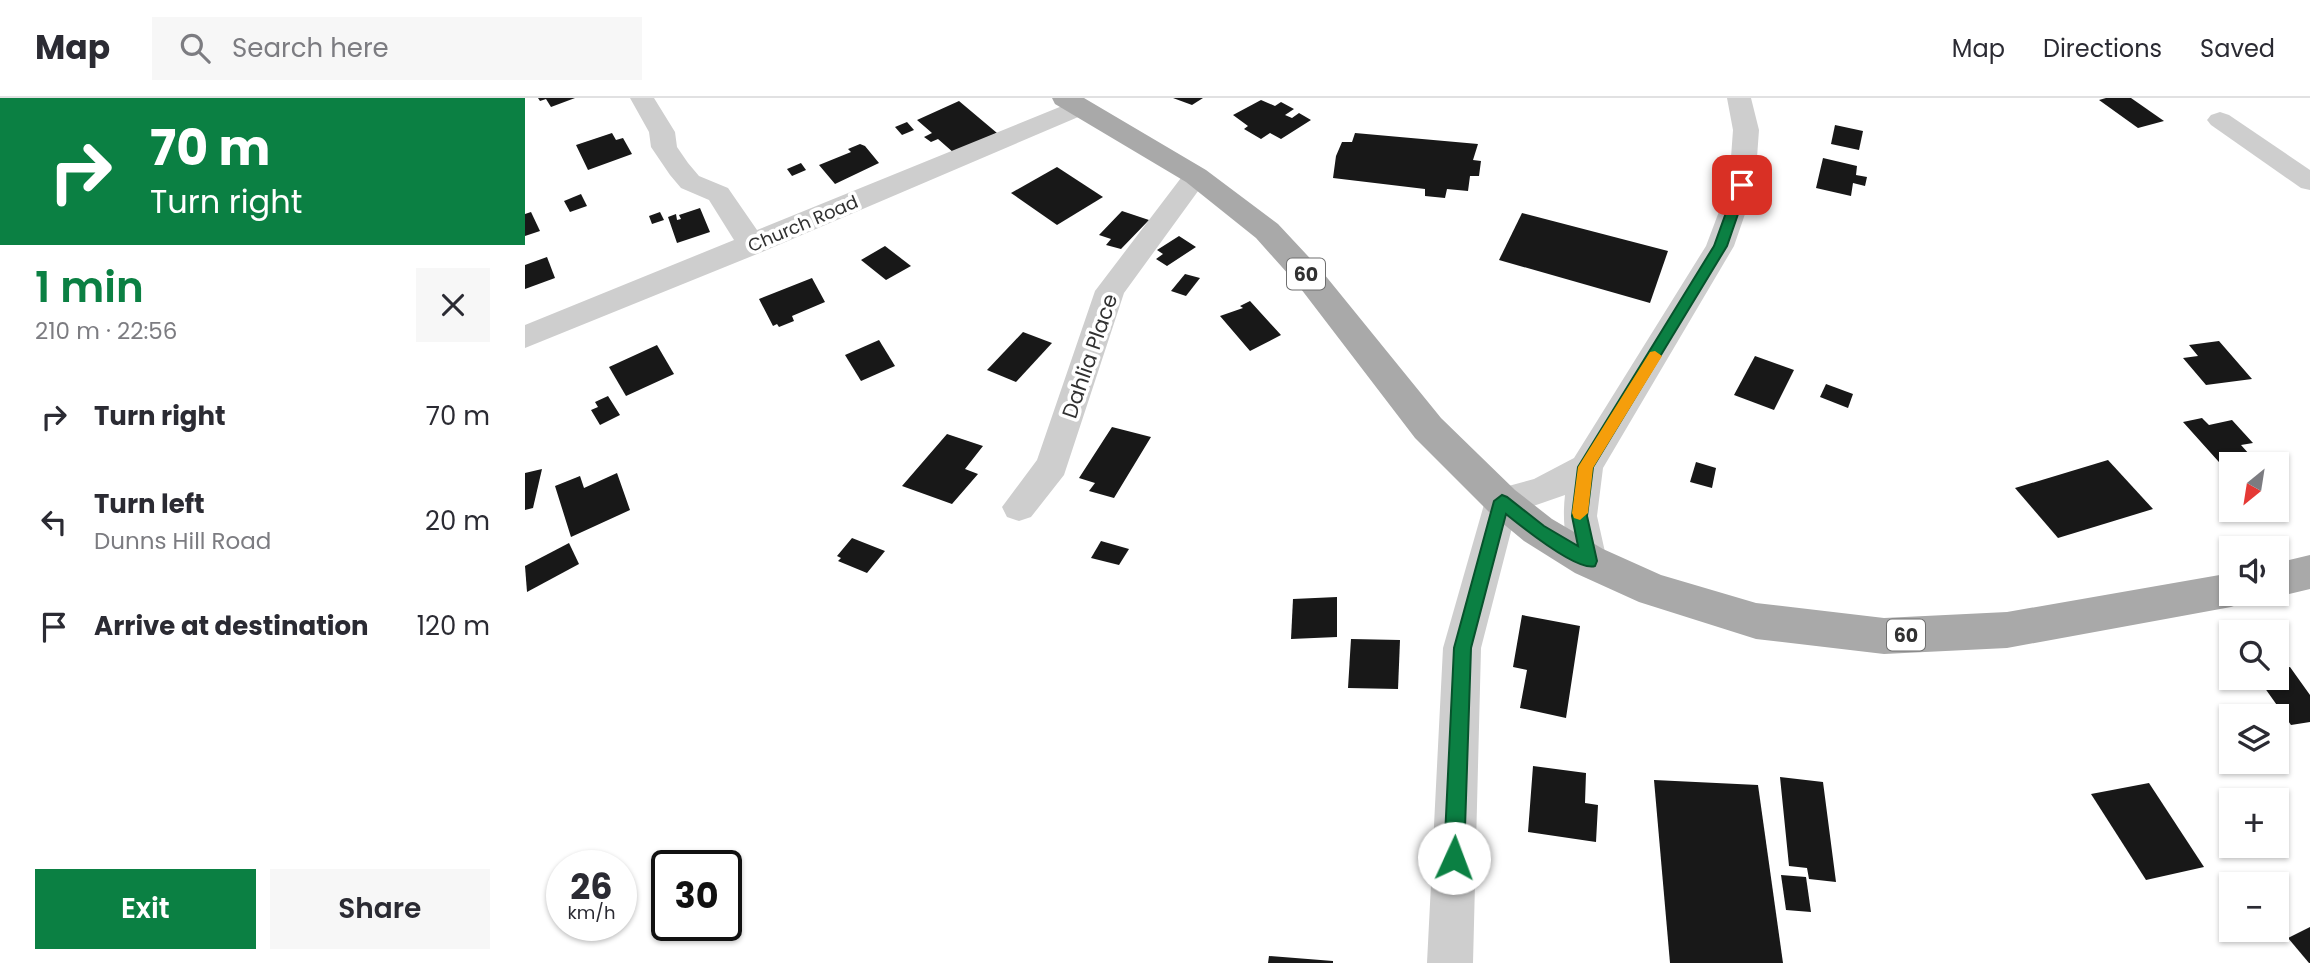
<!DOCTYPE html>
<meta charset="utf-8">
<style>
:root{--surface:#fff;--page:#f7f7f7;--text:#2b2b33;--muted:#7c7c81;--line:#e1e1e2;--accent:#0b8043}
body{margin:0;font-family:Poppins,sans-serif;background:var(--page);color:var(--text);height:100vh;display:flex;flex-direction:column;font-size:26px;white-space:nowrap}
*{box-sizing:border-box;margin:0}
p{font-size:23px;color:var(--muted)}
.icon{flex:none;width:38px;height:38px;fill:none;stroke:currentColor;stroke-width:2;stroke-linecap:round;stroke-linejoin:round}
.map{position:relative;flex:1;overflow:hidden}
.sheet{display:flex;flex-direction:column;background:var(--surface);width:525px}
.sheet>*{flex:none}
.guide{background:#0b8043;color:#fff;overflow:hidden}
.needle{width:46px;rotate:210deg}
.tools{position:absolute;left:1694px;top:354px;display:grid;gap:14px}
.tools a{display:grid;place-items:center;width:70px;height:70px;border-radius:0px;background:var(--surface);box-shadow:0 2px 5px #0004;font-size:35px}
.speed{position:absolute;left:21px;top:752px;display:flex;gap:14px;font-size:35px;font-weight:700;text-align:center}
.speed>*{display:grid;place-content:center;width:91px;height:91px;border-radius:50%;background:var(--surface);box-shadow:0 2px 5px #0004;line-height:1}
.speed small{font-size:18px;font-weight:400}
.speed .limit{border:4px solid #111;border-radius:10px;background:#fff;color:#111}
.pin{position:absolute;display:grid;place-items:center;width:60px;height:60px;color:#fff;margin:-30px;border-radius:14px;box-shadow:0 4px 10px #0006}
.me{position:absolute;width:77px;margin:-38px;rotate:2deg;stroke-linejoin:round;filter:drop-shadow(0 0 5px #0008)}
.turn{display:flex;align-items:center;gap:24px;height:147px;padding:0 35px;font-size:32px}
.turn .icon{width:91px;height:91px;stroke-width:2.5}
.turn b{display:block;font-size:49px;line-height:60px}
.round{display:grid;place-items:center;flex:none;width:74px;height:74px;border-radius:0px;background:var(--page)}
.head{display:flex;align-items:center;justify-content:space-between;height:119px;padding:0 35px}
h1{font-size:42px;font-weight:600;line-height:52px;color:var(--accent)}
.primary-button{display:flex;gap:14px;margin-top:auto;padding:14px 35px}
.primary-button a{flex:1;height:80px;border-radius:0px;background:var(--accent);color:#fff;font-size:28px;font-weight:600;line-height:80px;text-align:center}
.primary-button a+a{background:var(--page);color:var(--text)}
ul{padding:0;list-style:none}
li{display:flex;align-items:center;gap:21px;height:105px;padding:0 35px}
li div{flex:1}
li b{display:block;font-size:26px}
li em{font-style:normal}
header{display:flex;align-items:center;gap:42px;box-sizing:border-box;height:98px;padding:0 35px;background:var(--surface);border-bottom:2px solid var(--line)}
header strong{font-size:33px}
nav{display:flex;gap:38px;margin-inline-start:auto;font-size:24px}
.search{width:490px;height:63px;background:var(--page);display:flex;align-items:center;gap:18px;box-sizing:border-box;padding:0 24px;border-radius:0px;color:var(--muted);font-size:26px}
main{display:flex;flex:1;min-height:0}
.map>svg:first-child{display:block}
.building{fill:#181818}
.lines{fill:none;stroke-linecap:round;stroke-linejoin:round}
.minor{fill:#cecece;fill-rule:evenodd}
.primary{fill:#a9a9a9;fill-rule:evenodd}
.route{fill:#0b8043;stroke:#07532c;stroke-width:2}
.slow{fill:#f59e0b}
.labels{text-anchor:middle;stroke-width:7;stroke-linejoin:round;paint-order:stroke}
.far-street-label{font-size:18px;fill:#313131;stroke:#fff}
.shield{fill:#fff;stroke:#6f6f6f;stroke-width:2}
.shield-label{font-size:19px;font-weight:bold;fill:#313131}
.street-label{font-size:21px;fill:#313131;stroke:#fff}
</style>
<header>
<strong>Map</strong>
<div class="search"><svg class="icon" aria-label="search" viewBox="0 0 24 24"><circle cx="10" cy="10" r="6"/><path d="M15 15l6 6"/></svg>Search here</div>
<nav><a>Map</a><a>Directions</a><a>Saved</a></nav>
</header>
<main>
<section class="sheet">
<div class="guide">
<div class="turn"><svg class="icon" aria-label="right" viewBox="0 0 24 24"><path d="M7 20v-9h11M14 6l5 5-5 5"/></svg><div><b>70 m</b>Turn right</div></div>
</div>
<div class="head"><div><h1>1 min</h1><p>210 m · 22:56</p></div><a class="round"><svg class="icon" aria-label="close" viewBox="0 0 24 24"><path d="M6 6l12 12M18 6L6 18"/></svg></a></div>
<ul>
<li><svg class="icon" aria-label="right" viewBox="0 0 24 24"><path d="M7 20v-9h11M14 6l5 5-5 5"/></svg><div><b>Turn right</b></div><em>70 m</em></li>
<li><svg class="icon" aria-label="left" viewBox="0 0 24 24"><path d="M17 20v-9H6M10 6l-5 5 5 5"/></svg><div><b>Turn left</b><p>Dunns Hill Road</p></div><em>20 m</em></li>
<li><svg class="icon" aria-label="arrive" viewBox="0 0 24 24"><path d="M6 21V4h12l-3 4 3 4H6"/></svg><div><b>Arrive at destination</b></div><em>120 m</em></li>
</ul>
<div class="primary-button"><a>Exit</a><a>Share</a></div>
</section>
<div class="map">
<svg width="1785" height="865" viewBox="0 0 1785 865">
<rect width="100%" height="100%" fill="#fff"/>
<g class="building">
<polygon points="13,0 50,0 26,9 21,1 15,3"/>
<polygon points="648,0 678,0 667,7"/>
<polygon points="1581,0 1606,0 1639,23 1613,30 1574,2"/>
<polygon points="736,2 750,8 756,4 769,11 760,17 767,20 774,15 786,22 756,41 745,35 736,41 719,31 723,28 708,17"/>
<polygon points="434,3 472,35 429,55 413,41 406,44 399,39 407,35 392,22"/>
<polygon points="382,24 389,32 377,37 370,29"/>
<polygon points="1310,27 1338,33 1334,52 1306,46"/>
<polygon points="87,35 91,42 98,40 107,56 63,72 51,47"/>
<polygon points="830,35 953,46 948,62 956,63 954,78 945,78 943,93 922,91 920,100 900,98 900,91 808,80 811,58 817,44 827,44"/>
<polygon points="335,46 340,48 354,65 310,86 294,67 326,54 323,51"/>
<polygon points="1298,60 1332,68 1331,77 1342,79 1340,88 1328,85 1326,98 1291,90"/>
<polygon points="276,65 281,72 267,78 262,71"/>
<polygon points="532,69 578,99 532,127 486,95"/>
<polygon points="56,96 62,108 45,114 39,103"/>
<polygon points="175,110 185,134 152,145 143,119 151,116 152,122 156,121 154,117"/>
<polygon points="597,113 624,122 596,151 581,147 586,141 574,137"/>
<polygon points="6,114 15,133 0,138 0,116"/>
<polygon points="135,114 139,122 127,126 124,118"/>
<polygon points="997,115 1143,153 1125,205 974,162"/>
<polygon points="654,138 671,149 642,168 631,161 638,156 632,152"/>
<polygon points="360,148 386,168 361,182 336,162"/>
<polygon points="22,159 30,180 0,191 0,167"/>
<polygon points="660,176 675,180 661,198 646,193"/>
<polygon points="287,180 300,204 267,218 269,223 254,229 252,226 248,228 234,201"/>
<polygon points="725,203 756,237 725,253 695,218 718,210 715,208"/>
<polygon points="498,234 527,245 491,284 462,272"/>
<polygon points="354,242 370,268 336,283 320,257"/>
<polygon points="1694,243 1727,281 1681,287 1658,260 1673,258 1664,247"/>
<polygon points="132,247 149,276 101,298 84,269"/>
<polygon points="1230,258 1269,272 1249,312 1209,297"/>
<polygon points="1301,286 1328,296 1323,310 1295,299"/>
<polygon points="83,298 95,317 75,327 66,312 73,309 70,304"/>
<polygon points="1677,320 1684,327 1707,322 1728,345 1716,347 1733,366 1706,366 1706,372 1702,373 1658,324"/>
<polygon points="587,329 626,339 589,400 564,393 570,385 554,380"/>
<polygon points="422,336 458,348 440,371 453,376 427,406 377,388"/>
<polygon points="1583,362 1628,411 1533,440 1490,390"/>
<polygon points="1171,364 1191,370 1187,390 1165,384"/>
<polygon points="17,371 8,410 0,412 0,375"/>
<polygon points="92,375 105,412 46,439 30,388 55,378 59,390"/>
<polygon points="327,440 360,453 342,475 313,463 316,460 312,458"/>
<polygon points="576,443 604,451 594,467 566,460"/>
<polygon points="44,445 54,466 2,494 0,468"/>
<polygon points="812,499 812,539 766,541 768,501"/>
<polygon points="997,517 1055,528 1041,620 995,610 1002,572 988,569"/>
<polygon points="826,541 875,542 873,591 823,590"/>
<polygon points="1765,569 1785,597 1785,624 1766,627 1732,579 1752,579 1752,571"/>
<polygon points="1008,668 1061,675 1060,705 1073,707 1071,744 1003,734"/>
<polygon points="1255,679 1298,684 1311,784 1284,781 1282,770 1264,768"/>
<polygon points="1129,682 1233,687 1258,865 1145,865"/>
<polygon points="1624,685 1679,769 1621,782 1566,696"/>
<polygon points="1256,777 1281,779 1286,814 1261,812"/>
<polygon points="1785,829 1785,865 1784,865 1763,840"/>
<polygon points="744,858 808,863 808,865 743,865"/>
</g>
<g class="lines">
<g class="minor">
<polygon points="105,0 129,0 150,34 152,49 163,65 174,78 203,90 232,132 547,4 556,2 565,4 568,9 565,14 237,154 0,250 0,227 209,142 184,102 156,90 145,77 126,49 124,34"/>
<path d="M1202 0H1226L1234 32 1230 87 1209 148 1078 370 1072 418 1082 463 1077 474 1064 478 1051 474C1040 450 1037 422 1040 397L991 414 956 550 948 865H902L918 550 960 403 965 393 1009 381 1049 360 1181 148 1204 87 1208 32Z"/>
<polygon points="1695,14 1704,17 1785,72 1785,92 1776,90 1686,27 1682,22 1686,17"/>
<polygon points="671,70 680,72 684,78 599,195 539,377 506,419 494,423 482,419 477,409 512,362 570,193 662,72"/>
</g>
<g class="primary">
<polygon points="527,0 559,0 681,72 753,126 795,171 916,320 990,392 1027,421 1078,451 1136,477 1231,505 1359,520 1482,514 1706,475 1706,495 1724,495 1720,504 1706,509 1482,550 1359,556 1231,541 1114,504 1050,475 999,443 964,414 890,340 773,187 731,140 661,84 530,6"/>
<polygon points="1785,457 1785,491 1752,499 1741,495 1752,495 1752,465"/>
</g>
</g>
<path class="route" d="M1217 83 1223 87 1202 148 1068 369 1062 418 1072 463 1070 468C1052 474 996 428 981 416L946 550 939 760 936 767 929 770 922 767 919 760 929 550 969 403 977 397 982 399 1019 428 1053 448 1047 418 1053 369 1189 148 1211 87Z"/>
<polygon class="slow" points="1130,253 1137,258 1068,370 1063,415 1055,422 1049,420 1047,415 1053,369 1125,254"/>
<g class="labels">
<g class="far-street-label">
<text transform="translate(278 126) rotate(-23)" y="6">Church Road</text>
</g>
<g class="shield">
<rect x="762" y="160.5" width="38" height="31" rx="5"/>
<rect x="1362" y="521.5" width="38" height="31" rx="5"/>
</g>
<g class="shield-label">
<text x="781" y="183">60</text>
<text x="1381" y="544">60</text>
</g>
<g class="street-label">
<text transform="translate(565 258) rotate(-71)" y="7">Dahlia Place</text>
</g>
</g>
</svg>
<div class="tools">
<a><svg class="needle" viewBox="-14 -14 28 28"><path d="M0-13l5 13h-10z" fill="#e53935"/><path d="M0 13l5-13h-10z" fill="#7c7c81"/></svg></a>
<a><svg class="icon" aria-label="sound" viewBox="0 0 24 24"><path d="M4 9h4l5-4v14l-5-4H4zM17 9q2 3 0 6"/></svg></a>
<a><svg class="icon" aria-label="search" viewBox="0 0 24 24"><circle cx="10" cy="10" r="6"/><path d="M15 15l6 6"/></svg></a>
<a><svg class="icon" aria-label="layers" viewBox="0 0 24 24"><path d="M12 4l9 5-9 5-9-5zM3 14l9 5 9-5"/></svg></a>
<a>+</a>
<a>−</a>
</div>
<div class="speed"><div>26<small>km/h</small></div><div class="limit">30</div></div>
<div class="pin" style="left:1217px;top:87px;background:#d93025"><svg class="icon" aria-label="arrive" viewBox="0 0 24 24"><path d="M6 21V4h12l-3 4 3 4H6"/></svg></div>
<svg class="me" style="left:929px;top:760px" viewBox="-20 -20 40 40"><circle r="19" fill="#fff"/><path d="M0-13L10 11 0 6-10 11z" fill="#0b8043"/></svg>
</div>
</main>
